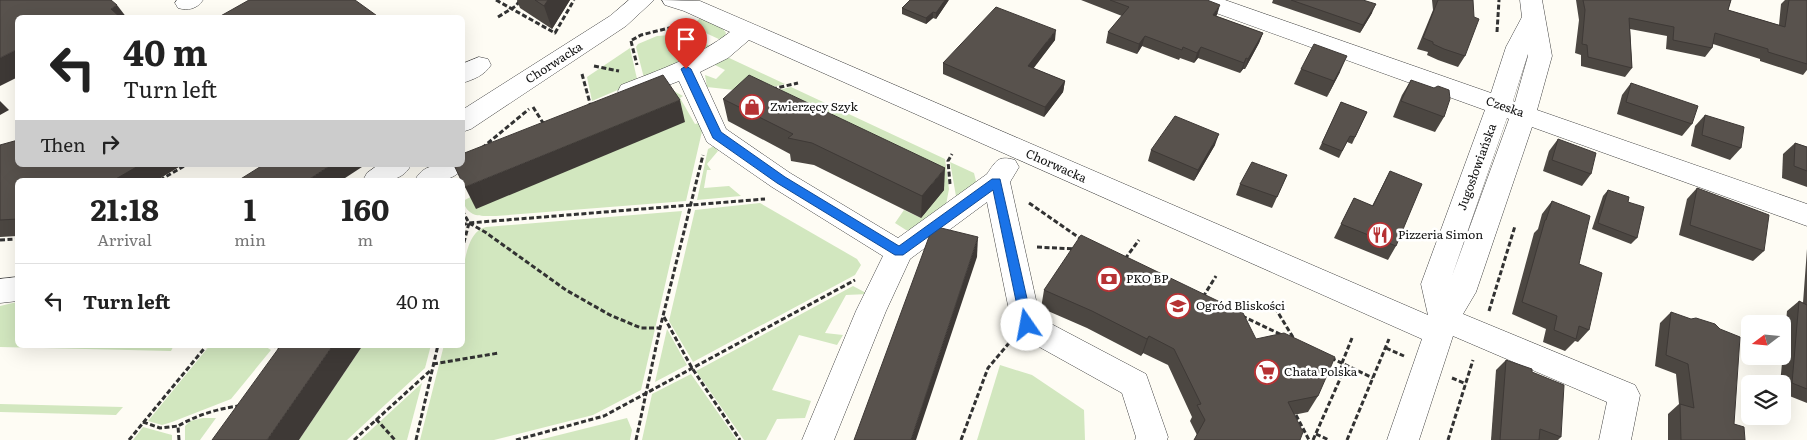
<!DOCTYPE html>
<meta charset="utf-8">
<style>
:root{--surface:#fff;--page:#f2f2f2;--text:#222;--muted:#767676;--line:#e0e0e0}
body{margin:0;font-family:Literata,serif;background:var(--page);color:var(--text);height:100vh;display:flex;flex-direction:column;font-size:19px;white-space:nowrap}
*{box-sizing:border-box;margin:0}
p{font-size:16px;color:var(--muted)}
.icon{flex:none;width:28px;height:28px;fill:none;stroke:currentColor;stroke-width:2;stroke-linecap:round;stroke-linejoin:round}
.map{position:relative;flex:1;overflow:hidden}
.side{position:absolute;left:15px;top:178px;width:450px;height:170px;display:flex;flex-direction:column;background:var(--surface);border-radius:8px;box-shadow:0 5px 20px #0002}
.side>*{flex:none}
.banner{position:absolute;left:15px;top:15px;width:450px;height:152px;border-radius:8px;box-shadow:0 5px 20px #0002;background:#fff;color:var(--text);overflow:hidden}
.needle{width:32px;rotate:254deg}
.buttons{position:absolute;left:1741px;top:315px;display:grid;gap:10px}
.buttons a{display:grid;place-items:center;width:50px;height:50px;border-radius:8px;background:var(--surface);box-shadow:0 5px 20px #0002;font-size:25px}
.pin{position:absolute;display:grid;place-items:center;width:42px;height:42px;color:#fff;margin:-51px -21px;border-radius:50% 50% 50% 0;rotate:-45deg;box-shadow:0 0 5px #0007}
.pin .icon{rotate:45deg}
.me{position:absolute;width:55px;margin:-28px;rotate:348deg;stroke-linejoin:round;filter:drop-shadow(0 0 4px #0008)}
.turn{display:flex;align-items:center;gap:18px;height:105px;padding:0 25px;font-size:22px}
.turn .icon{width:65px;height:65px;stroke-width:2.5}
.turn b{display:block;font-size:35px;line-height:42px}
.then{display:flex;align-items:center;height:48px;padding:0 25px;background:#0003;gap:10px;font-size:19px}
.eta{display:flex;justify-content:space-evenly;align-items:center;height:85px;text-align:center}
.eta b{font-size:30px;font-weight:700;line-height:35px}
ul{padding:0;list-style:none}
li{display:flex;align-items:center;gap:15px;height:75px;padding:0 25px;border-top:1px solid var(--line)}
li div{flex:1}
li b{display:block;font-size:19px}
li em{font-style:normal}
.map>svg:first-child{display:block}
.green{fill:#d2e7bf}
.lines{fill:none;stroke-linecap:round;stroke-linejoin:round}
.minor-casing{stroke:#434343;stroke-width:1}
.path{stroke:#323232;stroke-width:3;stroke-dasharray:5 2.5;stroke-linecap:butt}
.minor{fill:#fff;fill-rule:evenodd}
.wall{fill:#4c4742}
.shaded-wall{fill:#3e3936}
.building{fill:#58524d;stroke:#3e3936}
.route{fill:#1a73e8;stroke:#114b97}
.labels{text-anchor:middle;stroke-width:5;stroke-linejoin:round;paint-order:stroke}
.street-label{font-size:12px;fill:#101010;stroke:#fff}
.poi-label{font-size:12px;fill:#101010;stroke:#fff;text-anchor:start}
</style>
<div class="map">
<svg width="1807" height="440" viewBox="0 0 1807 440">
<rect width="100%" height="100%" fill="#fefcf4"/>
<g class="green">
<polygon points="700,18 721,26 726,33 723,41 697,29 694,24"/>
<polygon points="671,35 679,35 681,63 644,78 636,47 638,44 657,36"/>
<polygon points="687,36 713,47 689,60"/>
<polygon points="630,48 637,79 634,83 592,101 587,77"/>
<polygon points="725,56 785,84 752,92 707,87 705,75 716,79 725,70 713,64"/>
<polygon points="791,87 945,159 949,189 945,210 912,230 906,230 895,223 904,210 921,218 755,95"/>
<path d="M670 89 683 96 680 98 695 124 702 122 703 127 686 201 496 216C481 216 468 218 463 201Z"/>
<polygon points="714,146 718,151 707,164 711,170 707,170 704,188 729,186 741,196 697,200 708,149"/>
<polygon points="950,162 974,173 977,185 957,202"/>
<polygon points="760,203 857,259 861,265 855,275 693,362 669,321 695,210"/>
<path d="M682 211 641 390 593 415 494 440H420L444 345H462C462 320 455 233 486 227Z"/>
<polygon points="853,286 868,294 846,295 825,333 843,335 837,345 799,335 772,390 811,401 805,418 777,419 766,440 744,440 696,371"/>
<polygon points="17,302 18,345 174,345 171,351 0,347 0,306"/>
<polygon points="667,329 687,365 655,382"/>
<polygon points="210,345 263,345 271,350 231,399 172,422 162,425 148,421"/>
<polygon points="363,345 431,345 425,368 347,440 299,440"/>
<polygon points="1000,365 1032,375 1084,410 1085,440 977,440"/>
<polygon points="691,374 737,440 642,440 652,394"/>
<polygon points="422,383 407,440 360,440"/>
<polygon points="0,404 123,407 116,415 0,412"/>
<polygon points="203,418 216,418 200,440 185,440 185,426 190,421"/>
<polygon points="627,418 632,430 630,440 539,440"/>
<polygon points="143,427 172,435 172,440 133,440"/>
</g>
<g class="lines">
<defs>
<g id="minor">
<path d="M177 0H203C197 9 188 11 178 8L175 3Z"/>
<polygon points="629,0 654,0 626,26 471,129 462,132 462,110 610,16"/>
<path d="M662 0 700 1 1428 315 1421 284 1485 110 1194 5 1191 0H1225L1491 93 1506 47 1522 17 1520 0H1542L1552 56 1537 110 1807 204V226L1532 127 1476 292 1463 314 1635 385 1640 395 1631 440H1599L1607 402 1453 336 1419 440H1387L1422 339 749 40 728 58 700 72 726 129 790 173 898 238 987 174C996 161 998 155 1015 160L1019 167 1010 182 1040 318 1146 374 1168 437 1167 440H1135L1136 437 1122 393 1016 334 1012 325 987 202 910 259 886 311 834 440H802L856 311 883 256 772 187 707 142 679 81 630 100 621 97 618 91 621 85C659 70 698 57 730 32L684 11 665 5ZM1528 54V56L1515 102 1513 101ZM1507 118 1509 119 1452 276Z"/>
<path d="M479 57 488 59 491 65C485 75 473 80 462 83V64Z"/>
<path d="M462 160 465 165C454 184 434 180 415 180 425 161 444 165 462 165Z"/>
<path d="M378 165H411C401 184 382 180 363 180L367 173Z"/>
<polygon points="18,277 18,301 0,303 0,279"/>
</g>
</defs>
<use href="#minor" class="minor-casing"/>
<g class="path">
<polyline points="496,0 555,33 574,0"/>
<polyline points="498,17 516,6 520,0"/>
<polyline points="684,29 684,46"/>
<polyline points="1497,32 1499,0"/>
<polyline points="632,40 641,35 677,26 680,23"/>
<polyline points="631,41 637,65"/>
<polyline points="594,66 619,71"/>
<polyline points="582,74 591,107"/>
<polyline points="772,89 798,83"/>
<polyline points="533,107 545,126"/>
<polyline points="482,148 529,109"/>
<polyline points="160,180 186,165"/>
<polyline points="950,184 948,161 952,154"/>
<polyline points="1029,203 1081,239"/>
<polyline points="462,210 469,223 765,199"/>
<polyline points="462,225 469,223 485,232 566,290 610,315 641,328 660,328"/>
<polyline points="0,240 18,239"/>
<polyline points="1037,247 1076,249"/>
<polyline points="462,250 469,223"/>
<polyline points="1125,259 1139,240"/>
<polyline points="1203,297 1216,276"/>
<polyline points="1271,301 1294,339"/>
<polyline points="1489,311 1515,226"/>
<polyline points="1242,316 1282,335"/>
<polyline points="664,317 692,368 740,440"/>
<polyline points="271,345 281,349"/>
<polyline points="1386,348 1404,356"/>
<polyline points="1331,358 1373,378"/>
<polyline points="433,364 499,353"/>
<polyline points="1452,378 1466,384"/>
<polyline points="1296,415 1309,440"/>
<polyline points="376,419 395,440"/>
<polyline points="143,422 160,428 178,426"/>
<polyline points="1316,434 1329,440"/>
<polyline points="129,440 207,345"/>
<path d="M179 440 178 426C197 415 217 409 238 406"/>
<polyline points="354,440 431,370"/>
<polyline points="416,440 438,345"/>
<polyline points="516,440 604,416 855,280"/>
<polyline points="636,440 660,328 703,155"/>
<polyline points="961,440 988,368 1009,343"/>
<polyline points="1313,440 1340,379 1342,363 1352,338"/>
<polyline points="1347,440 1389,339"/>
<polyline points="1448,440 1473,360"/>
</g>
<use href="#minor" class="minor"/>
</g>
<g class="wall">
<polygon points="517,0 570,0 552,29 520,8"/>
<polygon points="1081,0 1207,0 1216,16 1263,33 1259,43 1245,69 1243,69 1240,73 1198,58 1194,63 1180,58 1179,60 1142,46 1137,54 1106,43 1108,32 1122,16"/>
<polygon points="1273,0 1363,0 1372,13 1360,33 1272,3"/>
<polygon points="1432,0 1473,0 1465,56 1458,67 1438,60 1427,55 1428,52 1417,49 1433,10"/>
<polygon points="1576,0 1731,0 1728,10 1779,25 1781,4 1785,0 1807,0 1807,70 1803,75 1760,61 1760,59 1713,44 1712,48 1705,57 1666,49 1667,36 1630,29 1632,68 1625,77 1581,66 1581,55 1575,53 1579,20"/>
<polygon points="948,1 936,19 933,18 926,24 902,14 902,8"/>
<polygon points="1055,40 1033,68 1065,81 1063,92 1044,117 943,74 943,63"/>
<polygon points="1301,69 1340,72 1327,97 1294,84"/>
<polygon points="1411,80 1444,117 1435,132 1393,117 1402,95"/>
<polygon points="1631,83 1692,124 1682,136 1617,114 1622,95"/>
<polygon points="723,99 944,190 921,218 814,165 791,161 790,154 728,121"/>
<polygon points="1341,102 1367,112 1352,144 1347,142 1339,158 1319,149"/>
<polygon points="1705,115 1741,148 1730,160 1691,146 1695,126"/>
<polygon points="1558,139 1591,174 1582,186 1543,171 1549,151"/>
<polygon points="1795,143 1807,147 1807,187 1782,178 1783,154"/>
<polygon points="0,145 182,165 157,180 18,180 18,236 0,237"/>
<polygon points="1215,145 1194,181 1148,161 1151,150"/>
<polygon points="1390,171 1396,246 1388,260 1334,238 1354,198 1372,206"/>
<polygon points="1287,175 1272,208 1236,195 1240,184"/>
<polygon points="1697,188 1764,251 1753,261 1679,235 1687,199"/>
<polygon points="1608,190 1637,238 1631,244 1592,229 1603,196"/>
<polygon points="1552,201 1579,264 1589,330 1578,342 1575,341 1565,351 1543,342 1546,329 1512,314 1534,233 1538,229 1542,214"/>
<polygon points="1807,249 1807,403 1782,393 1782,384 1780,384 1787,311 1799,301 1803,303"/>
<polygon points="1044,290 1256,339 1318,396 1308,412 1197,435 1190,421 1192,417 1168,365 1143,353 1141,356 1087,328 1041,308"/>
<polygon points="1671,312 1734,424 1745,440 1668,440 1668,414 1679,404 1676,374 1655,366 1660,323"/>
<polygon points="1506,360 1532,372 1561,437 1558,440 1491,440 1496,370"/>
</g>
<g class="shaded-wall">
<polygon points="548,0 570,0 552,29 544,6"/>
<polygon points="945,0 949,0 936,19 936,13"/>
<polygon points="1376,4 1372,13 1360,33 1363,25"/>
<polygon points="117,5 127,18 118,18 111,9"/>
<polygon points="1220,5 1217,15 1210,26 1213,15"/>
<polygon points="933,12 933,18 926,24 926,18"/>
<polygon points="1056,30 1055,40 1027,77 1028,66"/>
<polygon points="1263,33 1259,43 1245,69 1248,59"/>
<polygon points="1145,36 1142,46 1137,54 1139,44"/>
<polygon points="1201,47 1198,58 1194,63 1197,53"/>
<polygon points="18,49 18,77 0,86 0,58"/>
<polygon points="1347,56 1340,72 1327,97 1334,81"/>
<polygon points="1246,58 1243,69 1240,73"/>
<polygon points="1065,81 1063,92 1044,117 1045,107"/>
<polygon points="680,100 685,122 476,209 465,187"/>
<polygon points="0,101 9,110 0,115"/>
<polygon points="1219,134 1215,145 1194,181 1198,170"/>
<polygon points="140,165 182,165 157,180 114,180"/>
<polygon points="331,165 365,165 342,180 308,180"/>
<polygon points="945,168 944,190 921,218 922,196"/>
<polygon points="978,237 977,257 916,440 911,440"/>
<polygon points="1149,336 1143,353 1141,356 1147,339"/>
<polygon points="333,345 363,345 299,440 267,440"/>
</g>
<g class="building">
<polygon points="0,0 111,0 117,5 111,9 121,18 18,18 18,49 0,58"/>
<polygon points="249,0 355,0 380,18 217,18"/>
<polygon points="535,0 548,0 544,6"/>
<polygon points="910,0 945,0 936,13 933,12 926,18 902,8"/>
<polygon points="1110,0 1207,0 1220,5 1213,15 1263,33 1248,59 1246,58 1244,63 1201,47 1197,53 1183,47 1182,50 1145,36 1139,44 1108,32 1129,7"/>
<polygon points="1291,0 1363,0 1376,4 1363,25"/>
<polygon points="1438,0 1473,0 1474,17 1479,19 1465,56 1444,49 1433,44 1433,42 1423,38"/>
<polygon points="1583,0 1731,0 1728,10 1785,27 1789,0 1807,0 1807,64 1768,52 1768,49 1715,33 1712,48 1673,40 1674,27 1629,18 1632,68 1588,57 1587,45 1582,44 1585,10"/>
<polygon points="996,7 1056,30 1028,66 1065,81 1045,107 943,63"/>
<polygon points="1314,44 1347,56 1334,81 1301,69"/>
<polygon points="663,75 680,100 465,187 462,182 462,180 461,180 454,165 462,165 462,154"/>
<polygon points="749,75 945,168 922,196 812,143 788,138 793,134 723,99"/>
<polygon points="1411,80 1434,88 1438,86 1449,90 1450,99 1444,117 1401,101"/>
<polygon points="1631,83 1698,106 1692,124 1626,102"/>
<polygon points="1341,102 1367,112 1355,137 1350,136 1342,151 1322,143"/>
<polygon points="1705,115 1744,127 1741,148 1702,135"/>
<polygon points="1175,116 1219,134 1198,170 1151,150"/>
<polygon points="1558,139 1596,153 1591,174 1552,160"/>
<polygon points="18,140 18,165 140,165 114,180 18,180 18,219 0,220 0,145"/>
<polygon points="1795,143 1807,147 1807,171 1794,166"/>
<polygon points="1252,162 1287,175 1277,197 1240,184"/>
<polygon points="263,165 331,165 308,180 239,180"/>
<polygon points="1390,171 1422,184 1396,246 1341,224 1354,198 1373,206"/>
<polygon points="1697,188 1769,215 1764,251 1690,225"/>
<polygon points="1608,190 1629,197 1628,202 1644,207 1637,238 1598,223"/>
<polygon points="1552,201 1590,216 1579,264 1602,273 1589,330 1579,326 1576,339 1554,330 1557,316 1522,302 1545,220 1546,220"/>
<polygon points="933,226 978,237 911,440 854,440"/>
<polygon points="1081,235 1243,313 1256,339 1284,333 1335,357 1318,396 1288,402 1303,432 1300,440 1194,440 1205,420 1197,405 1201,404 1174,349 1149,336 1147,339 1092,311 1044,290"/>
<polygon points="1799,301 1807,305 1807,389 1792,383"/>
<polygon points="1671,312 1691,319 1696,318 1715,324 1720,329 1740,337 1734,424 1744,427 1745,440 1681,440 1680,404 1694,408 1688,364 1666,355"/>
<polygon points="281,345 333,345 267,440 212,440"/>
<polygon points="1506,360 1532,369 1532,372 1564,385 1561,437 1540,429 1539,440 1500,440"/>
</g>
<polygon class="route" points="686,66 691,69 721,132 785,177 899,246 992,179 1000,179 1033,325 1031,329 1027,330 1023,329 1021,325 993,190 903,255 895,255 777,183 713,138 681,69"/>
<defs>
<symbol id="shop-ring" viewBox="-11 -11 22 22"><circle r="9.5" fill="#fff" stroke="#b63234" stroke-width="1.5"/><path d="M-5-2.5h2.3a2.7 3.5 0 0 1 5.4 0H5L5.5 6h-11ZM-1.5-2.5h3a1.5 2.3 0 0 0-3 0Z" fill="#b63234"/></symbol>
<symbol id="restaurant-ring" viewBox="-11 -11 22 22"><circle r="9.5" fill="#fff" stroke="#b63234" stroke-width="1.5"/><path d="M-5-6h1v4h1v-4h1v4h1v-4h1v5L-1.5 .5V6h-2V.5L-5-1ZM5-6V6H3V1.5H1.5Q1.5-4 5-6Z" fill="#b63234"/></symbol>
<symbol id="bank-ring" viewBox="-11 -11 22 22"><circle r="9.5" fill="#fff" stroke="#b63234" stroke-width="1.5"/><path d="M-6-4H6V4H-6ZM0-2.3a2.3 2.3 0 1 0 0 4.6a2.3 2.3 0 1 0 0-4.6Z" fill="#b63234"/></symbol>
<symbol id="school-ring" viewBox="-11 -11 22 22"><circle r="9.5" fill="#fff" stroke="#b63234" stroke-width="1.5"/><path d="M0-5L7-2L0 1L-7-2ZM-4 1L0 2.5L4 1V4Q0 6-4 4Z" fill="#b63234"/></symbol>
<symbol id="supermarket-ring" viewBox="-11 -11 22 22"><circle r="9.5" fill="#fff" stroke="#b63234" stroke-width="1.5"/><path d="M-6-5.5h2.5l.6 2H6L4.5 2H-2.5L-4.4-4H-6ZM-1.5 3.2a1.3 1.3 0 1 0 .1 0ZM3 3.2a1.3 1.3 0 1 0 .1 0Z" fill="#b63234"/></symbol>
</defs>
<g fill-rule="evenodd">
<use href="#shop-ring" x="738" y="93" width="28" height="28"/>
<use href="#restaurant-ring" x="1366" y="221" width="28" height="28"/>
<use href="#bank-ring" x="1095" y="265" width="28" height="28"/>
<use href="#school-ring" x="1164" y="292" width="28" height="28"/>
<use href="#supermarket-ring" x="1253" y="358" width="28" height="28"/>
</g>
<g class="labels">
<g class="street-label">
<text transform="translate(554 63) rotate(-33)" y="4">Chorwacka</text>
<text transform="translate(1505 107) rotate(19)" y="4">Czeska</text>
<text transform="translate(1056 166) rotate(24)" y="4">Chorwacka</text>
<text transform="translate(1477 167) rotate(-70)" y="4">Jugosłowiańska</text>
</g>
<g class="poi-label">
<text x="770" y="111">Zwierzęcy Szyk</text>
<text x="1398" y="239">Pizzeria Simon</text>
<text x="1126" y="283">PKO BP</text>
<text x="1196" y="310">Ogród Bliskości</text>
<text x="1284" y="376">Chata Polska</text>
</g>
</g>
</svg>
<div class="buttons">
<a><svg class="needle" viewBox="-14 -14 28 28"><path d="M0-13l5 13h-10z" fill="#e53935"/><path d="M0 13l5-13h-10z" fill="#767676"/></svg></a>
<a><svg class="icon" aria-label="layers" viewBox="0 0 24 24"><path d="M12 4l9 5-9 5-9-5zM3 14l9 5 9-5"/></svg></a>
</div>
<div class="pin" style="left:686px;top:69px;background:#d93025"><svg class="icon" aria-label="arrive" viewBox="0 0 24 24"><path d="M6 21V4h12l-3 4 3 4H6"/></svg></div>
<svg class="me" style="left:1027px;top:325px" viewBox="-20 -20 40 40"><circle r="19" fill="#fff"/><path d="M0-13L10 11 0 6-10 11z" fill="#1a73e8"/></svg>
<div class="banner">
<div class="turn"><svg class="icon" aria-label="left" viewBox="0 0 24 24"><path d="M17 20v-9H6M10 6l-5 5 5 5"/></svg><div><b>40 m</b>Turn left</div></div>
<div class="then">Then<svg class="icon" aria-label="right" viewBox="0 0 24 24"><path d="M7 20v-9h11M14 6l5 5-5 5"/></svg></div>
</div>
<section class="side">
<div class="eta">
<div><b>21:18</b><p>Arrival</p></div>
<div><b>1</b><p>min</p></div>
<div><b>160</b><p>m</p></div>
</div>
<ul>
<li><svg class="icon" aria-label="left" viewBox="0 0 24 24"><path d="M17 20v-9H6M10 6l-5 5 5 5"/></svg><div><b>Turn left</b></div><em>40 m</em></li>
</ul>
</section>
</div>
